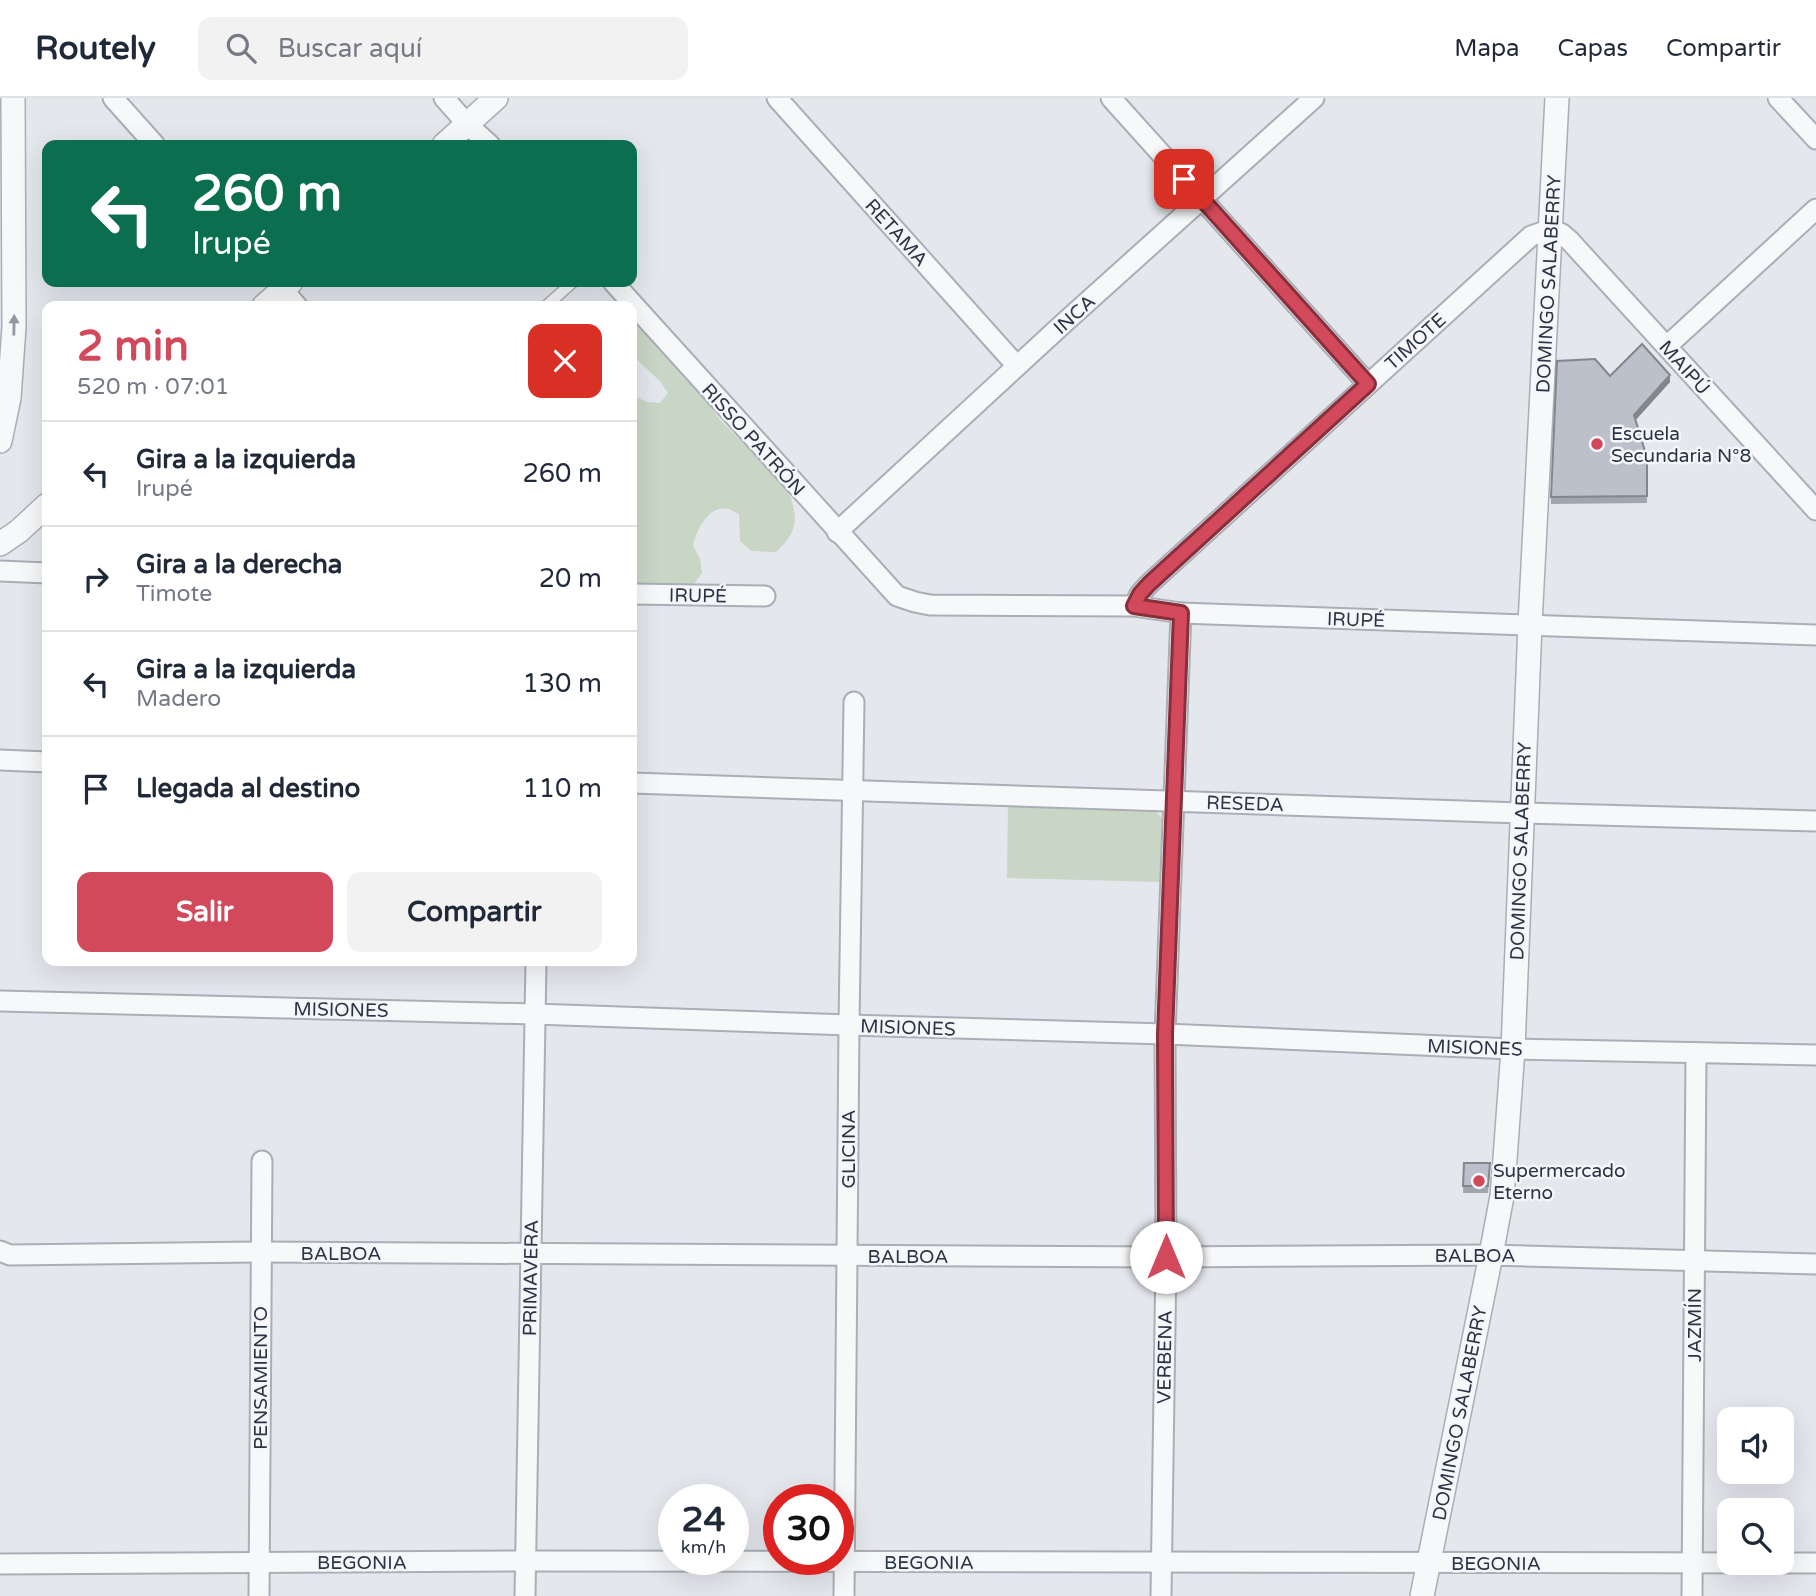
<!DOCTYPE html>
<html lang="es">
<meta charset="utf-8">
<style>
:root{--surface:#fff;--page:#f2f2f3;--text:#1f2937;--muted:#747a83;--line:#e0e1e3;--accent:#d1495b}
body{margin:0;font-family:"Varela Round",sans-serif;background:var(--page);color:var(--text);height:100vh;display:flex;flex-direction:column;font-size:26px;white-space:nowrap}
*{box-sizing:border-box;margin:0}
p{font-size:23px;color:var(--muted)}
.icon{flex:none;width:38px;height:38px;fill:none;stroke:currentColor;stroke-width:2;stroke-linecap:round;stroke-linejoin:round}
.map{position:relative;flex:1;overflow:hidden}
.side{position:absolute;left:42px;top:203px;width:595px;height:665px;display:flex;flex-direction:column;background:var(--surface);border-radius:14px;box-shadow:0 7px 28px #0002}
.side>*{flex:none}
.guide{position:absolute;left:42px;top:42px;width:595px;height:147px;border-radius:14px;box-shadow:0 7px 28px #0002;background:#0b6e4f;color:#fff;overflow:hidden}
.controls{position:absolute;left:1717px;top:1309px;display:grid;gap:14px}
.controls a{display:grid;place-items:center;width:77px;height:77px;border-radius:14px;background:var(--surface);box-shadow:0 7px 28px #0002;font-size:35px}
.speed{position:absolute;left:658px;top:1386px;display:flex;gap:14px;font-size:35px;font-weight:700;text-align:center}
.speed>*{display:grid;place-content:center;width:91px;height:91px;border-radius:50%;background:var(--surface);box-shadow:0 7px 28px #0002;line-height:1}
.speed small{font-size:18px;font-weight:400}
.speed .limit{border:10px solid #d22;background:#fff;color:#111}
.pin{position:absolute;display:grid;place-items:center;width:60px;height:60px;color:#fff;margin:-30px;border-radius:14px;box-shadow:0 4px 10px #0006}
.me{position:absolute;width:77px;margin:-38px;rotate:0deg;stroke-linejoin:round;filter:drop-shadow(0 0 5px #0008)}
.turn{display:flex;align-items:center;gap:24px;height:147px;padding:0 35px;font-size:32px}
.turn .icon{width:91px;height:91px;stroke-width:2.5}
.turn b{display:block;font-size:49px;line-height:60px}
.round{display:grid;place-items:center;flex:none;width:74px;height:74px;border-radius:14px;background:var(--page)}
.head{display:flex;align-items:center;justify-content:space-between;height:119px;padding:0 35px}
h1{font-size:42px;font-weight:800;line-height:52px;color:var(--accent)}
.primary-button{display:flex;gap:14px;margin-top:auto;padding:14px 35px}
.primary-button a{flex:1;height:80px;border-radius:14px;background:var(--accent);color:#fff;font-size:28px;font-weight:800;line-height:80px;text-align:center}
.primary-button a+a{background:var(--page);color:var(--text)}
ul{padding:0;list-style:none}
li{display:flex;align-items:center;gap:21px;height:105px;padding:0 35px;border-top:2px solid var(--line)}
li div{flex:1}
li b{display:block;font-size:26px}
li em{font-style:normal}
header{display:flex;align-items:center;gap:42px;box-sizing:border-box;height:98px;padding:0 35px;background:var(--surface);border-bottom:2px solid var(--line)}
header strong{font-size:33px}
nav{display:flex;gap:38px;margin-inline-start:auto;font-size:24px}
.search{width:490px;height:63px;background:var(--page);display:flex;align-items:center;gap:18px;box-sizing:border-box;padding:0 24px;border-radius:14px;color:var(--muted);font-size:26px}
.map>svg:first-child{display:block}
.green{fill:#c9d6c5}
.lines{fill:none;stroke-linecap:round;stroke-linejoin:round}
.service-casing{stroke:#a9aeb7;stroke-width:13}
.minor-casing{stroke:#a9aeb7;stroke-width:23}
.tertiary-casing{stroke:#a9aeb7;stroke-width:26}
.service{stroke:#f7f8fa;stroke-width:10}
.minor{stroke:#f7f8fa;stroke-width:19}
.tertiary{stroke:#f7f8fa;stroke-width:23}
.wall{fill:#a1a5ae}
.shaded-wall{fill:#83868d}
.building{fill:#bbc0ca;stroke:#83868d;stroke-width:2}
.oneway{fill:#9196a0}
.route-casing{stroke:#882f3b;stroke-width:18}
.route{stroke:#d1495b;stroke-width:12}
.poi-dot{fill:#d1495b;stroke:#f4f6f9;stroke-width:2.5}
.labels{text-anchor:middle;stroke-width:5;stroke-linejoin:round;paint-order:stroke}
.street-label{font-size:19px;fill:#2b3445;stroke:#f4f6f9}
.poi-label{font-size:19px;fill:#2b3445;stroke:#f4f6f9;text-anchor:start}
</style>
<header>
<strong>Routely</strong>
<div class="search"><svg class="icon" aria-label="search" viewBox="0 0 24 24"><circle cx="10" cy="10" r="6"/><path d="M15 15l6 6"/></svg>Buscar aquí</div>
<nav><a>Mapa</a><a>Capas</a><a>Compartir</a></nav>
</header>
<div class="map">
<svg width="1816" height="1498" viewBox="0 0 1816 1498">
<rect width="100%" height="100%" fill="#e4e7ec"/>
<g class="green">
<path d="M632 218C655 244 680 268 701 295 707 302 711 310 716 317 735 341 787 379 793 407 798 429 792 439 776 454L751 453 740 443 739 416C735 414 732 412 729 411 708 406 696 433 693 448L700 460 702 475 695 485 683 491 632 485V297L647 304 660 305 668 295 660 283 632 257Z"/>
<polygon points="1008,704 1155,712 1163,722 1160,784 1007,780"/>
</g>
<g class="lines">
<defs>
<polyline id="service" points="546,208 573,184"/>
<g id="minor">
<polyline points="113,0 155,47"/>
<polyline points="444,0 467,26 490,47"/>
<polyline points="777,0 1017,268"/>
<polyline points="1111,0 1368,286"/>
<polyline points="1778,0 1816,41"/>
<polyline points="276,184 297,208"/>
<polyline points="613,184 897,498 915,504 930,507 1134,508 1181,515 1816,537"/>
<polyline points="1667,248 1816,111"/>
<polyline points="837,434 1065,224 1314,0"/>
<polyline points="0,473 47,475"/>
<polyline points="632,496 765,498"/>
<polyline points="1134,508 1140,496 1149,486 1531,138 1551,131 1562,136 1570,143 1816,412"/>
<polyline points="0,662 47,664"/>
<polyline points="632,685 1521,715 1816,723"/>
<polyline points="0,903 534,916 849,927 1165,936 1513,951 1816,957"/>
<polyline points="0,1153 10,1157 260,1154 1166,1159 1491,1157 1816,1166"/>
<polyline points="0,1466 525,1463 1816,1465"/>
<polyline points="259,1498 262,1063"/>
<polyline points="525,1498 536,863"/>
<polyline points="844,1498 849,927 854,604"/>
<polyline points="1161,1498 1166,1159 1165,936 1181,515"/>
<polyline points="1692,1498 1696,955"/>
</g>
<g id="tertiary">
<polyline points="444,47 496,0"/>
<polyline points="264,208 291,184"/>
<polyline points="0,343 9,300 14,229 13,0"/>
<polyline points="0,446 19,433 47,407"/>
<polyline points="1422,1498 1491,1157 1502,1098 1505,1061 1513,951 1530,526 1557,0"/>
</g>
</defs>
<use href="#service" class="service-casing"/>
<use href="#minor" class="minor-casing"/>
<use href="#tertiary" class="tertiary-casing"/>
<use href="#service" class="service"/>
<use href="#minor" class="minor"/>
<use href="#tertiary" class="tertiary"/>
</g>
<g class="wall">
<polygon points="1610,278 1670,284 1635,322 1647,360 1647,405 1551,406 1551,399"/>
<polygon points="1464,1065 1490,1072 1488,1095 1463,1095"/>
</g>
<polygon class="shaded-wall" points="1670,277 1670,284 1634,324 1634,317"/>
<g class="building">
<polygon points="1642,246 1670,277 1634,317 1647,360 1647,398 1551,399 1557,263 1595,261 1610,278"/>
<polygon points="1464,1065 1490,1065 1488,1088 1463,1088"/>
</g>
<defs><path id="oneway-solid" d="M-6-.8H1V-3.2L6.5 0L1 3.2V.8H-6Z" transform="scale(1.75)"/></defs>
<use class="oneway" href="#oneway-solid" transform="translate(14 227) rotate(-89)"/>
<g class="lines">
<defs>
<polyline id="route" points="1166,1159 1165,936 1181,515 1134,508 1140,496 1149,486 1368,286 1184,81"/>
</defs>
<use href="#route" class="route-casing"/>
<use href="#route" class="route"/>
</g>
<g class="poi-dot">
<circle cx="1597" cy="346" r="7"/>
<circle cx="1479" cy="1083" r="7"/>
</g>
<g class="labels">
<g class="street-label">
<text transform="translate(897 134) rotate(48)" y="7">RETAMA</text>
<text transform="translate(1548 186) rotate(-87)" y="7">DOMINGO SALABERRY</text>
<text transform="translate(1074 216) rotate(-42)" y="7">INCA</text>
<text transform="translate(1415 243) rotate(-42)" y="7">TIMOTE</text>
<text transform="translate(1685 269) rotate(48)" y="7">MAIPÚ</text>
<text transform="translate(754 341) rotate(48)" y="7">RISSO PATRÓN</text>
<text transform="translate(698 497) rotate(1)" y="7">IRUPÉ</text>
<text transform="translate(1356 521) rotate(2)" y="7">IRUPÉ</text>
<text transform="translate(1245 705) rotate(2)" y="7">RESEDA</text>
<text transform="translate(1520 753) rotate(-88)" y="7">DOMINGO SALABERRY</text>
<text transform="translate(341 911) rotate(1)" y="7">MISIONES</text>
<text transform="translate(908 929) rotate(2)" y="7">MISIONES</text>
<text transform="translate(1475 949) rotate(2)" y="7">MISIONES</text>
<text transform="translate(848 1051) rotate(-90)" y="7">GLICINA</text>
<text x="341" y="1162">BALBOA</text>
<text x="1475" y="1164">BALBOA</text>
<text x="908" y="1165">BALBOA</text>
<text transform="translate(530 1180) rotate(-89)" y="7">PRIMAVERA</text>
<text transform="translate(1694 1227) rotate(-90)" y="7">JAZMÍN</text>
<text transform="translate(1164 1259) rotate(-89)" y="7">VERBENA</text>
<text transform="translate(260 1280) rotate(-90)" y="7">PENSAMIENTO</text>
<text transform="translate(1459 1315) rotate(-79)" y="7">DOMINGO SALABERRY</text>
<text x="362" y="1471">BEGONIA</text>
<text x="929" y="1471">BEGONIA</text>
<text x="1496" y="1472">BEGONIA</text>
</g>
<g class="poi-label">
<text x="1611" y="342">Escuela<tspan x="1611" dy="22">Secundaria N°8</tspan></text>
<text x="1493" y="1079">Supermercado<tspan x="1493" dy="22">Eterno</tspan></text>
</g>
</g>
</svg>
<div class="controls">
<a><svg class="icon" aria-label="sound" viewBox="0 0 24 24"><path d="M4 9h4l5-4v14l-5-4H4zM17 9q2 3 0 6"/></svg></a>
<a><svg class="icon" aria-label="search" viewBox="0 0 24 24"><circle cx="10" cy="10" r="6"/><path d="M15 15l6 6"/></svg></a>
</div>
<div class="speed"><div>24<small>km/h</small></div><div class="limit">30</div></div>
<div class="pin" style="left:1184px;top:81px;background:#d93025"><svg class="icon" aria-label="arrive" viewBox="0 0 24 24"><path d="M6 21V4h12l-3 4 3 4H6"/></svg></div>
<svg class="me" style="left:1166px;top:1159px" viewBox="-20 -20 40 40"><circle r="19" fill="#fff"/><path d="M0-13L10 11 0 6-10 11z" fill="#d1495b"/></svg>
<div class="guide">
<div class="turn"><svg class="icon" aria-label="left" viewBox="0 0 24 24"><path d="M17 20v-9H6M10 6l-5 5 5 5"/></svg><div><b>260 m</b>Irupé</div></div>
</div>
<section class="side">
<div class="head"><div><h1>2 min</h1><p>520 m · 07:01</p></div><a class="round" style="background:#d93025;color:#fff"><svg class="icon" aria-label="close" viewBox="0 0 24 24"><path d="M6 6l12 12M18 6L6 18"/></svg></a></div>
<ul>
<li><svg class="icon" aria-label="left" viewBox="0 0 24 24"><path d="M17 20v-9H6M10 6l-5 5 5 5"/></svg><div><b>Gira a la izquierda</b><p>Irupé</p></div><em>260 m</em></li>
<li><svg class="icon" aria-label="right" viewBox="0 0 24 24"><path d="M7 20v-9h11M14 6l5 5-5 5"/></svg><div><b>Gira a la derecha</b><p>Timote</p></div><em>20 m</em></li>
<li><svg class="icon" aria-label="left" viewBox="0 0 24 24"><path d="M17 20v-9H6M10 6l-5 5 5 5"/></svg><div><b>Gira a la izquierda</b><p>Madero</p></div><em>130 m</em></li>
<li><svg class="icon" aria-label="arrive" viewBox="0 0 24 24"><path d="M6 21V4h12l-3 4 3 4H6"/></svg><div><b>Llegada al destino</b></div><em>110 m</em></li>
</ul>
<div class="primary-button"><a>Salir</a><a>Compartir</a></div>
</section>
</div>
